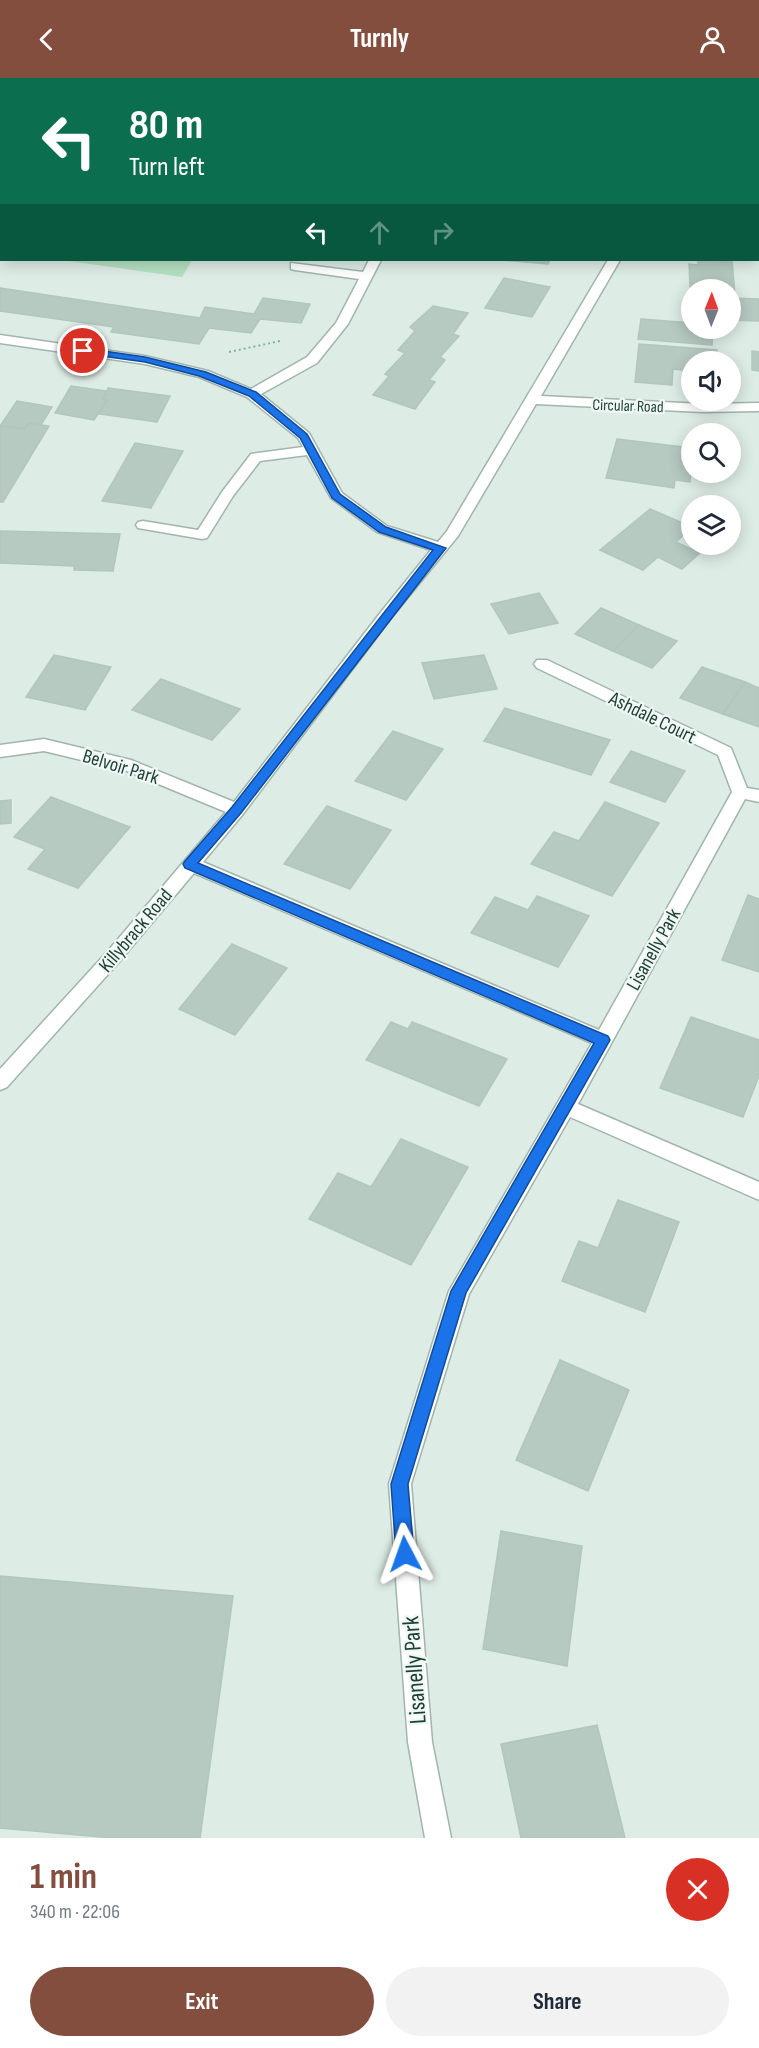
<!DOCTYPE html>
<meta charset="utf-8">
<style>
:root{--surface:#fff;--page:#f2f2f3;--text:#1f2937;--muted:#747a83;--accent:#844e3f}
body{margin:0;font-family:"Sofia Sans Condensed",sans-serif;background:var(--page);color:var(--text);height:100vh;display:flex;flex-direction:column;font-size:22px;white-space:nowrap}
*{box-sizing:border-box;margin:0}
p{font-size:20px;color:var(--muted)}
.icon{flex:none;width:33px;height:33px;fill:none;stroke:currentColor;stroke-width:2;stroke-linecap:round;stroke-linejoin:round}
.map{position:relative;height:1760px;overflow:hidden}
.drawer{display:flex;flex-direction:column;background:var(--surface);flex:1}
.drawer>*{flex:none}
.top-card{position:absolute;left:0px;top:0px;width:759px;height:183px;box-shadow:0 3px 15px #0003;background:#0b6e4f;color:#fff;overflow:hidden}
.needle{width:39px;rotate:1deg}
.fabs{position:absolute;left:681px;top:201px;display:grid;gap:12px}
.fabs a{display:grid;place-items:center;width:60px;height:60px;border-radius:50%;background:var(--surface);box-shadow:0 3px 15px #0003;font-size:30px}
.pin{position:absolute;display:grid;place-items:center;width:51px;height:51px;color:#fff;margin:-26px;border:3px solid #fff;border-radius:50%;box-shadow:0 2px 6px #0007}
.me{position:absolute;width:66px;margin:-33px;rotate:356deg;stroke-linejoin:round;filter:drop-shadow(0 0 4px #0008)}
.turn{display:flex;align-items:center;gap:21px;height:126px;padding:0 30px;font-size:27px}
.turn .icon{width:78px;height:78px;stroke-width:2.5}
.turn b{display:block;font-size:42px;line-height:51px}
.lanes{display:flex;align-items:center;height:57px;padding:0 30px;background:#0003;justify-content:center;gap:30px;direction:ltr}
.lanes .off{opacity:.35}
.round{display:grid;place-items:center;flex:none;width:63px;height:63px;border-radius:32px;background:var(--page)}
.summary{display:flex;align-items:center;justify-content:space-between;height:102px;padding:0 30px}
h1{font-size:36px;font-weight:700;line-height:45px;color:var(--accent)}
.button{display:flex;gap:12px;margin-top:auto;padding:12px 30px}
.button a{flex:1;height:69px;border-radius:36px;background:var(--accent);color:#fff;font-size:24px;font-weight:700;line-height:69px;text-align:center}
.button a+a{background:var(--page);color:var(--text)}
header{display:flex;justify-content:space-between;align-items:center;height:78px;padding:0 30px;background:var(--accent);color:#fff;font-size:27px;font-weight:700}
.map>svg:first-child{display:block}
.green{fill:#b4e0c1}
.building{fill:#b6cac2;stroke:#b0c6be;stroke-width:1.5}
.lines{fill:none;stroke-linecap:round;stroke-linejoin:round}
.minor-casing{stroke:#a1b4ae;stroke-width:3}
.path{stroke:#7bb3a3;stroke-width:2;stroke-dasharray:2 3;stroke-linecap:butt}
.minor{fill:#fff;fill-rule:evenodd}
.route{fill:#1a73e8;stroke:#114b97;stroke-width:1.5}
.labels{text-anchor:middle;stroke-width:4.5;stroke-linejoin:round;paint-order:stroke}
.far-street-label{font-size:16px;fill:#1e3e36;stroke:#eff8f4}
.street-label{font-size:20px;fill:#1e3e36;stroke:#eff8f4}
.near-street-label{font-size:24px;fill:#1e3e36;stroke:#eff8f4}
</style>
<header><svg class="icon" aria-label="back" viewBox="0 0 24 24"><path d="M15 5l-7 7 7 7"/></svg>Turnly<svg class="icon" aria-label="person" viewBox="0 0 24 24"><circle cx="12" cy="8" r="4"/><path d="M4 21q1-7 8-7t8 7"/></svg></header>
<div class="map">
<svg width="759" height="1760" viewBox="0 0 759 1760">
<rect width="100%" height="100%" fill="#deece6"/>
<g class="green">
<polygon points="411,0 672,0 410,1"/>
<polygon points="62,182 192,182 182,199"/>
</g>
<g class="building">
<polygon points="2,110 2,164 0,163"/>
<polygon points="501,182 550,182 548,186"/>
<polygon points="698,182 732,183 735,217 730,217 730,212 692,212 691,226 689,186 698,187"/>
<polygon points="504,200 550,209 532,239 485,230"/>
<polygon points="0,210 200,240 205,229 254,236 263,220 310,226 301,245 260,241 251,255 209,250 199,266 111,254 114,249 0,233"/>
<polygon points="730,220 759,221 759,243 730,242"/>
<polygon points="433,228 468,235 453,256 459,258 440,279 445,282 429,302 435,304 415,331 373,317 389,298 385,296 405,275 398,272 415,253 410,249"/>
<polygon points="641,241 692,245 692,250 713,250 712,267 638,261"/>
<polygon points="639,266 717,272 717,284 692,284 692,293 673,291 672,307 635,304"/>
<polygon points="752,273 759,274 759,293 752,292"/>
<polygon points="71,308 107,313 103,321 107,322 94,342 55,335"/>
<polygon points="108,310 170,318 157,344 99,336 107,322 103,321"/>
<polygon points="17,323 52,329 41,347 28,345 25,351 0,348"/>
<polygon points="28,345 49,348 3,424 0,424 0,348 25,351"/>
<polygon points="617,361 683,369 680,382 692,383 690,404 675,402 674,410 606,400"/>
<polygon points="135,365 183,373 151,430 102,423"/>
<polygon points="650,431 692,449 676,464 700,475 682,491 658,479 643,492 600,472"/>
<polygon points="0,453 120,456 113,493 74,492 74,488 0,485"/>
<polygon points="539,515 558,545 509,556 491,526"/>
<polygon points="601,530 639,547 613,573 575,556"/>
<polygon points="639,547 677,563 652,590 613,573"/>
<polygon points="54,577 111,589 85,632 26,619"/>
<polygon points="484,577 497,611 434,621 422,585"/>
<polygon points="702,589 745,604 723,636 680,620"/>
<polygon points="161,601 240,631 212,662 132,632"/>
<polygon points="745,604 759,610 759,649 723,636"/>
<polygon points="505,630 610,662 591,697 484,663"/>
<polygon points="393,653 443,671 406,722 355,703"/>
<polygon points="631,673 685,693 665,724 610,704"/>
<polygon points="51,719 130,749 78,810 28,791 45,771 14,759"/>
<polygon points="11,722 11,745 0,746 0,723"/>
<polygon points="605,724 659,745 612,818 531,786 554,754 579,763"/>
<polygon points="327,728 391,752 350,811 284,786"/>
<polygon points="748,817 759,821 759,894 722,882"/>
<polygon points="537,818 589,838 558,889 471,855 495,819 528,832"/>
<polygon points="232,866 287,890 235,957 179,931"/>
<polygon points="691,939 759,962 759,998 743,1039 660,1010"/>
<polygon points="391,944 408,951 412,944 507,981 479,1028 366,982"/>
<polygon points="401,1061 468,1089 411,1187 309,1141 338,1095 371,1109"/>
<polygon points="618,1122 679,1144 645,1234 562,1203 579,1163 598,1170"/>
<polygon points="560,1282 629,1312 588,1413 516,1382"/>
<polygon points="501,1453 582,1468 567,1588 483,1571"/>
<polygon points="0,1498 233,1518 200,1760 112,1760 0,1750"/>
<polygon points="597,1647 625,1760 521,1760 501,1666"/>
</g>
<g class="lines">
<defs>
<g id="minor">
<polygon points="100,0 121,0 122,2 101,2"/>
<polygon points="153,0 163,0 152,2"/>
<rect x="390" y="0" width="10" height="2"/>
<rect x="677" y="0" width="10" height="2"/>
<rect x="0" y="53" width="2" height="6"/>
<polygon points="758,151 759,151 759,159 758,158"/>
<polygon points="369,182 381,182 348,246 317,285 261,316 309,355 342,415 387,448 438,464 447,453 608,182 620,182 541,318 703,326 759,325 759,333 703,334 536,326 458,458 391,540 243,736 203,784 599,952 732,714 718,677 537,590 534,586 537,582 547,582 731,670 747,710 759,712 759,724 745,721 578,1026 759,1104 759,1122 570,1039 469,1216 411,1406 432,1664 451,1760 425,1760 408,1664 389,1406 449,1213 592,965 194,795 119,884 7,1009 0,1012 0,991 107,874 226,734 127,693 44,673 0,679 0,667 44,661 131,682 234,724 381,534 431,472 377,454 331,420 307,377 260,383 233,418 207,460 202,461 138,450 136,447 138,444 143,443 198,452 222,414 251,376 303,369 298,360 247,319 199,299 145,286 0,265 0,257 145,278 208,293 251,311 307,279 336,245 359,201 295,192 291,191 291,185 363,194"/>
</g>
</defs>
<use href="#minor" class="minor-casing"/>
<polyline class="path" points="229,274 280,263"/>
<use href="#minor" class="minor"/>
</g>
<polygon class="route" points="83,270 145,279 206,294 256,314 307,356 340,416 386,449 446,470 241,735 198,785 608,958 610,962 466,1215 408,1406 414,1476 411,1482 405,1485 399,1482 396,1476 391,1406 451,1213 594,965 185,790 183,786 185,783 232,729 433,472 379,454 332,420 300,360 249,318 199,298 145,284 80,275 79,273"/>
<g class="labels">
<g class="far-street-label">
<text transform="translate(628 327) rotate(2)" y="6">Circular Road</text>
</g>
<g class="street-label">
<text transform="translate(653 639) rotate(26)" y="7">Ashdale Court</text>
<text transform="translate(121 688) rotate(17)" y="7">Belvoir Park</text>
<text transform="translate(135 852) rotate(-50)" y="7">Killybrack Road</text>
<text transform="translate(653 871) rotate(-61)" y="7">Lisanelly Park</text>
</g>
<g class="near-street-label">
<text transform="translate(414 1592) rotate(-94)" y="8">Lisanelly Park</text>
</g>
</g>
</svg>
<div class="fabs">
<a><svg class="needle" viewBox="-14 -14 28 28"><path d="M0-13l5 13h-10z" fill="#e53935"/><path d="M0 13l5-13h-10z" fill="#747a83"/></svg></a>
<a><svg class="icon" aria-label="sound" viewBox="0 0 24 24"><path d="M4 9h4l5-4v14l-5-4H4zM17 9q2 3 0 6"/></svg></a>
<a><svg class="icon" aria-label="search" viewBox="0 0 24 24"><circle cx="10" cy="10" r="6"/><path d="M15 15l6 6"/></svg></a>
<a><svg class="icon" aria-label="layers" viewBox="0 0 24 24"><path d="M12 4l9 5-9 5-9-5zM3 14l9 5 9-5"/></svg></a>
</div>
<div class="pin" style="left:83px;top:273px;background:#d93025"><svg class="icon" aria-label="arrive" viewBox="0 0 24 24"><path d="M6 21V4h12l-3 4 3 4H6"/></svg></div>
<svg class="me" style="left:405px;top:1476px" viewBox="-20 -20 40 40"><path d="M0-17L14 15 0 8-14 15z" fill="#1a73e8" stroke="#fff" stroke-width="4"/></svg>
<div class="top-card">
<div class="turn"><svg class="icon" aria-label="left" viewBox="0 0 24 24"><path d="M17 20v-9H6M10 6l-5 5 5 5"/></svg><div><b>80 m</b>Turn left</div></div>
<div class="lanes"><svg class="icon" aria-label="left" viewBox="0 0 24 24"><path d="M17 20v-9H6M10 6l-5 5 5 5"/></svg><svg class="icon off" aria-label="ahead" viewBox="0 0 24 24"><path d="M12 20V5M6 11l6-6 6 6"/></svg><svg class="icon off" aria-label="right" viewBox="0 0 24 24"><path d="M7 20v-9h11M14 6l5 5-5 5"/></svg></div>
</div>
</div>
<section class="drawer">
<div class="summary"><div><h1>1 min</h1><p>340 m · 22:06</p></div><a class="round" style="background:#d93025;color:#fff"><svg class="icon" aria-label="close" viewBox="0 0 24 24"><path d="M6 6l12 12M18 6L6 18"/></svg></a></div>
<div class="button"><a>Exit</a><a>Share</a></div>
</section>
